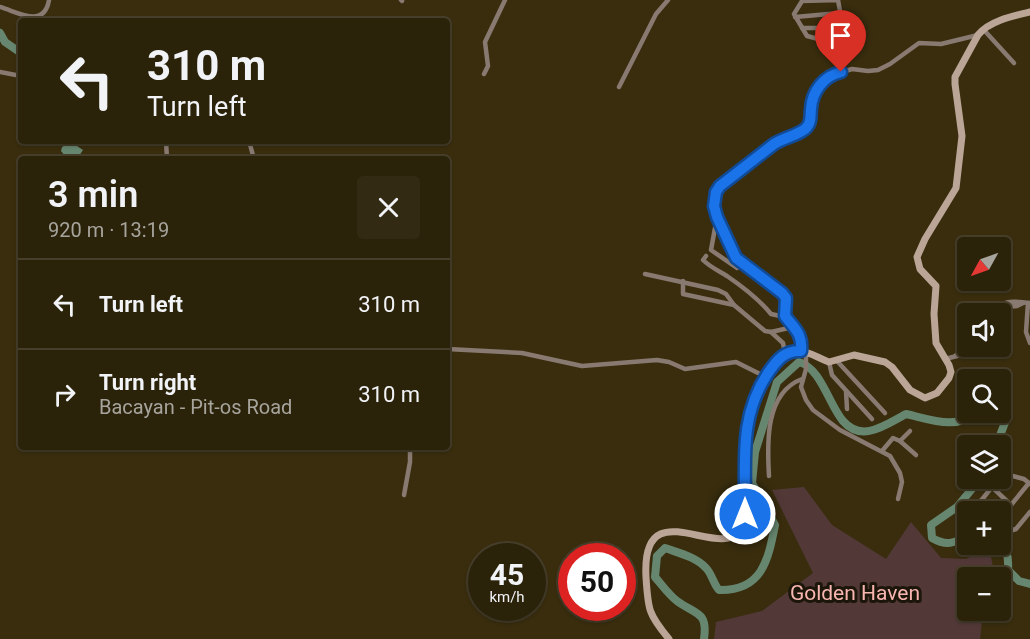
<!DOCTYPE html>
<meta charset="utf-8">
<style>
:root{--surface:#2b220a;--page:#332a13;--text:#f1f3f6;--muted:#a6a49c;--line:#473f2b}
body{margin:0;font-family:Roboto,sans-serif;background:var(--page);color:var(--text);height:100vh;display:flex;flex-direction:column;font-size:22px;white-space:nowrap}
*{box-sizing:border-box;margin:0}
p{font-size:20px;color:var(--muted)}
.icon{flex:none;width:33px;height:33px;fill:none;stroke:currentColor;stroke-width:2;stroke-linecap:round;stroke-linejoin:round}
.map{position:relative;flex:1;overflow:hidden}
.sheet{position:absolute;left:18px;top:156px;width:432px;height:294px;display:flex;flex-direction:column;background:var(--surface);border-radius:6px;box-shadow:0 2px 4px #0004,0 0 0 2px var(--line)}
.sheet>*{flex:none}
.hud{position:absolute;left:18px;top:18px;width:432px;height:126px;border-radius:6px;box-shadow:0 2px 4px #0004,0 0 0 2px var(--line);background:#2b220a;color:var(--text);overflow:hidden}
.needle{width:39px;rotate:230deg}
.controls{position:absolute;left:957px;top:237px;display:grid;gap:12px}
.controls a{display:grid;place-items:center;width:54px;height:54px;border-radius:6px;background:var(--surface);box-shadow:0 2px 4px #0004,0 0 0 2px var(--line);font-size:30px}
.speed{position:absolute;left:468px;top:543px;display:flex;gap:12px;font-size:30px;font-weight:700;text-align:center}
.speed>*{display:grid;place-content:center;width:78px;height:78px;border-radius:50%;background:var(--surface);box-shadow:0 2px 4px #0004,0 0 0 2px var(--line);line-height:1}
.speed small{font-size:15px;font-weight:400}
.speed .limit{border:9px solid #d22;background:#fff;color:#111}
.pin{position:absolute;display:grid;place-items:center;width:51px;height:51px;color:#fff;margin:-62px -26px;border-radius:50% 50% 50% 0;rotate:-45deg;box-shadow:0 0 6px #0007}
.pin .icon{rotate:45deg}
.me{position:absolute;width:66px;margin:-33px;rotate:0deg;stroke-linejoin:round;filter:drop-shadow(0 0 4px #0008)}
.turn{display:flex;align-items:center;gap:21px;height:126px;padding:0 30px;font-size:27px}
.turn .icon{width:78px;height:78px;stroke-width:2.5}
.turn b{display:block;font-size:42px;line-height:51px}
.round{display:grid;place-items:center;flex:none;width:63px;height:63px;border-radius:6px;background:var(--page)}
.head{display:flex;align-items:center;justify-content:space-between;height:102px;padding:0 30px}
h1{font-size:36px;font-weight:600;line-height:45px}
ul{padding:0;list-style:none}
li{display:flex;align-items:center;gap:18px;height:90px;padding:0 30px;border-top:2px solid var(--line)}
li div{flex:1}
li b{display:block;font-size:22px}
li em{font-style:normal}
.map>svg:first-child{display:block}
.green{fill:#523938}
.water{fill:#67866f}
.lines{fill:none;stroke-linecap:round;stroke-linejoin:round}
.river{stroke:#67866f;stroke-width:8}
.minor{stroke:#887a71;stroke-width:4.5}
.secondary{stroke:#bba596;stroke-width:7}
.route-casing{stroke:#114b97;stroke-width:15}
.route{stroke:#1a73e8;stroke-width:10}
.labels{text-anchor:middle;stroke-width:6;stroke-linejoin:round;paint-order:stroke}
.park-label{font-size:21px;fill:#f9b6b1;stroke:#1b1609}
</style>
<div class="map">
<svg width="1030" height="639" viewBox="0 0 1030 639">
<rect width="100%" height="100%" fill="#392d0e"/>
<polygon class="green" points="804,487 832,525 886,559 911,522 941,558 966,559 989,547 993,567 990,577 968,578 968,610 983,611 980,639 714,639 716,622 762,611 813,573 772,490"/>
<polygon class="water" points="71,142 83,150 77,159 65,156 61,151 62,147"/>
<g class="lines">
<g class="river">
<polyline points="0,33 5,42 21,53"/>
<polyline points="996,446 1009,412 1004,401 1000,401"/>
<path d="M968 535C954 544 946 546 932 538L931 525 957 507 981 478"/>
<path d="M1000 537C1007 548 1009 558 1008 570L1019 581 1030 584"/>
<path d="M704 639C708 611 696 615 677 601 669 595 662 585 655 577L657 556 665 548C679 553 696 557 706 568 712 574 713 583 719 590 762 591 768 561 775 525L752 483 755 452 777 382 799 362C821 368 829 405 843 421 862 443 885 425 906 414 929 419 958 431 977 412"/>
</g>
<g class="minor">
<polyline points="401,0 402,1"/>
<path d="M0 7C18 12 44 29 49 0"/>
<polyline points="795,17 840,13"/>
<polyline points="802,28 841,28"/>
<polyline points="983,29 1014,63"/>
<polyline points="0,72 21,76"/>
<path d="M841 72C837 58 842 56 842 44 842 29 841 14 838 0L802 1 794 14 807 36 822 40 842 41"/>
<polyline points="484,74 488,66 485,42 505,0"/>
<polyline points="619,87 656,14 668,0"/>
<polyline points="166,141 167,159"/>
<polyline points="249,141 254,159"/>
<polyline points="717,217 711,250 737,268"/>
<path d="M706 256 703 260C710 267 719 271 727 276 743 287 759 299 771 314L785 317"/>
<polyline points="645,274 718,290 726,294 734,305 765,331 771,332 793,327"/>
<polyline points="683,281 683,294 734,305"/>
<polyline points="1028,303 1026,332 1030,343"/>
<path d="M995 314C1003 297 1015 302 1030 303"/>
<polyline points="1000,314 1006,307 1017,306 1023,303"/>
<polyline points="771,332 783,343 785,353"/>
<polyline points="979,346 994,349 1000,346"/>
<polyline points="447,349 522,353 582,366 657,360 669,362 685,369 736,362 758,373 766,376"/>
<polyline points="801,351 801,337 785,317 786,298 782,293 736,258 717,217 714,206 716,192 720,186 774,144 783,138 801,132 807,127 810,122 811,108 814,97 821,83 829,76 852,69 868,71 878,70 890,64 919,43 941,44 978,35"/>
<polyline points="806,352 806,369 801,387 806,400 813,410 840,430 890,456 900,473 902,482 898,499"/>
<polyline points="955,356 960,352 974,346"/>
<polyline points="945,359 977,351 995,353 1003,350 1006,344 1000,331"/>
<polyline points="837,361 885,413"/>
<polyline points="829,362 832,375 872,419"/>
<polyline points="846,391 847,409"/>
<polyline points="900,441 910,431"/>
<polyline points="882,451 893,438 900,441 916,455"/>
<path d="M769 476C767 443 765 393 802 379"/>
<polyline points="1000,478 1005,474 1024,479 1030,484"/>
<polyline points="992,487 1011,505 1029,483"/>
<polyline points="404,495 410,462 410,447"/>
<polyline points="980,501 991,512"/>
<polyline points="973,511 999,478"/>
<polyline points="1000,520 1013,530 1016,529 1030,512"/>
</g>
<path class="secondary" d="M669 639C648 614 648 609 646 577 641 485 726 569 743 525 748 513 745 496 745 484 744 443 746 404 770 370 776 361 784 351 794 350 807 350 818 358 829 362L854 355 885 362 892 367 910 390 925 398 937 393 949 378 951 372 949 365 936 343 934 314 936 286 920 269 917 257 925 239 956 188 962 136 955 84V77L978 35C989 21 1013 16 1030 12"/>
</g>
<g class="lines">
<defs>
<path id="route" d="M745 514C746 464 738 418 768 373 777 360 785 350 801 351 803 334 794 328 785 316L786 298 782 293 736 258 717 217 714 206 716 192 720 186 774 144C783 138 802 134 807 127 812 121 810 116 811 109 812 91 824 76 841 72"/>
</defs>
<use href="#route" class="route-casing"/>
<use href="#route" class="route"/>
</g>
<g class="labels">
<g class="park-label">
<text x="855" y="600">Golden Haven</text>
</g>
</g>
</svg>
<div class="controls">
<a><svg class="needle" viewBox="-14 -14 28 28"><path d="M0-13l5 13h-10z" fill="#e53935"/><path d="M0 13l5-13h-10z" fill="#a6a49c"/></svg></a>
<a><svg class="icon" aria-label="sound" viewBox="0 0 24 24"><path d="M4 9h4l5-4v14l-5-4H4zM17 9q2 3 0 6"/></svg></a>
<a><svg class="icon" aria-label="search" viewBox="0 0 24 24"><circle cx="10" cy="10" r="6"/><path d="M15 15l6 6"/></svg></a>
<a><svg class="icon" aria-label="layers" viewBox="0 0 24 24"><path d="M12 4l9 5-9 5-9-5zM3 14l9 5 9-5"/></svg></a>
<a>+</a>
<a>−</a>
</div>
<div class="speed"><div>45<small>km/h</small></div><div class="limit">50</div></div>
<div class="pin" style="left:841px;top:72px;background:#d93025"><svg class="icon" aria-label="arrive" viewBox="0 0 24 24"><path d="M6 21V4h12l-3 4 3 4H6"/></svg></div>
<svg class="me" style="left:745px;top:514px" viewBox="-20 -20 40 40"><circle r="17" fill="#1a73e8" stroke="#fff" stroke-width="3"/><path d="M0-11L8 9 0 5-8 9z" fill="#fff"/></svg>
<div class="hud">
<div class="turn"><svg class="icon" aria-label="left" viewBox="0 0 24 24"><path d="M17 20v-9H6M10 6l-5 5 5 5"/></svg><div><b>310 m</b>Turn left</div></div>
</div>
<section class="sheet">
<div class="head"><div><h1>3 min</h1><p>920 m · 13:19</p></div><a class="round"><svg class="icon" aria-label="close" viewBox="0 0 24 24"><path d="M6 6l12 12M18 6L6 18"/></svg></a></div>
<ul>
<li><svg class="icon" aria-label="left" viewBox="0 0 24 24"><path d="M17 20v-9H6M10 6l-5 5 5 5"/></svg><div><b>Turn left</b></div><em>310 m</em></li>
<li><svg class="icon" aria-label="right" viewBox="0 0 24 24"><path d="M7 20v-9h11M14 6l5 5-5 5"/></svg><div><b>Turn right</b><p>Bacayan - Pit-os Road</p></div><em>310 m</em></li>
</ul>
</section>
</div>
